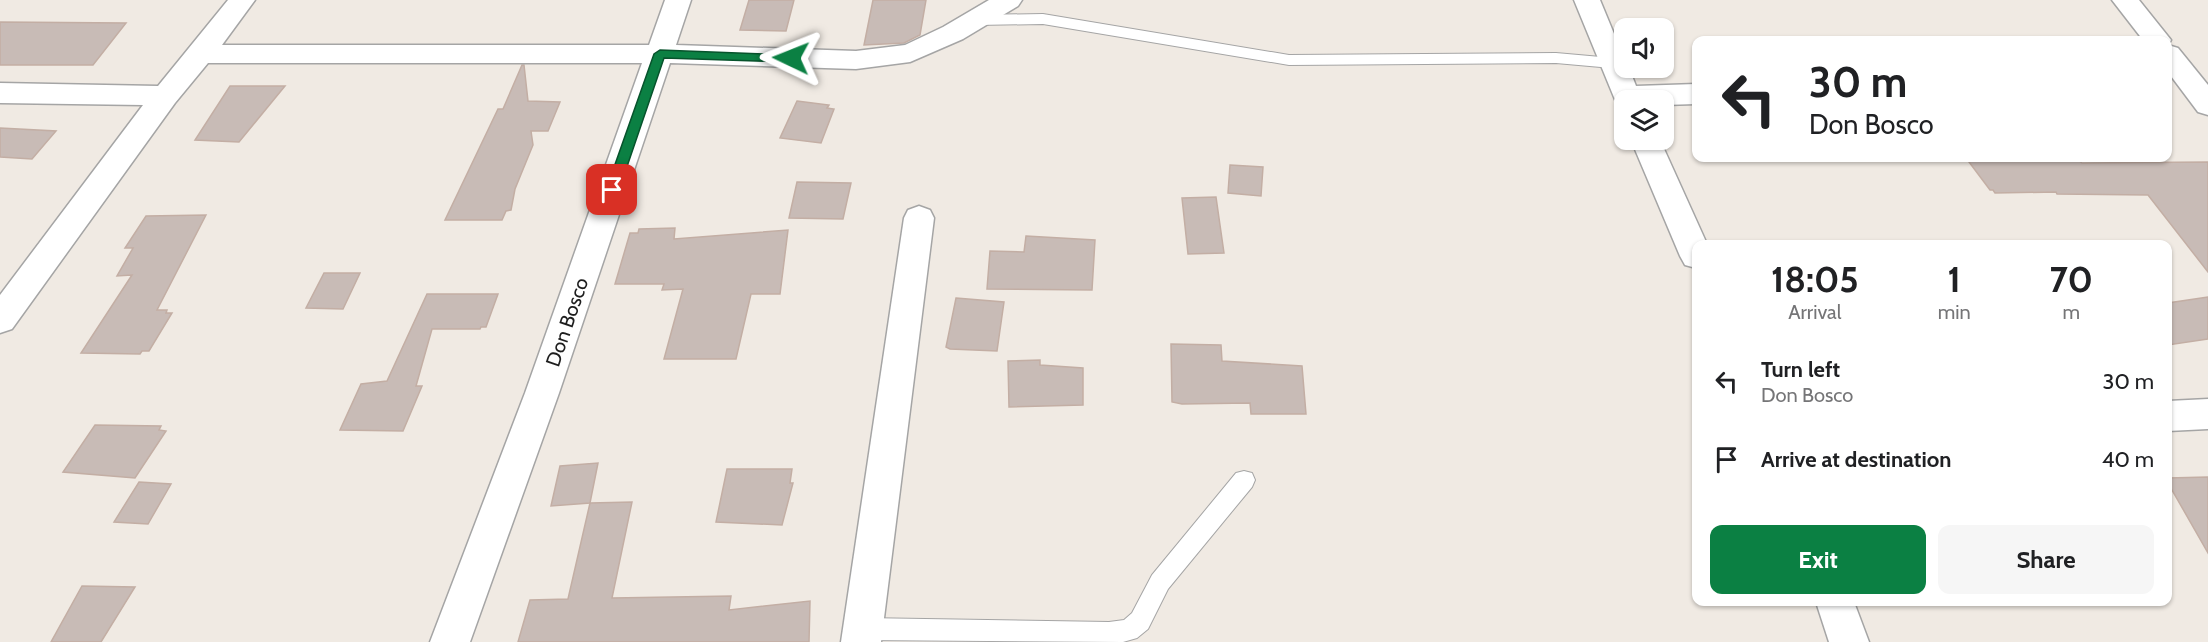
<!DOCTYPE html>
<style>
:root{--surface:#fff;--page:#f6f6f6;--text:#202124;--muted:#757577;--accent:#0b8043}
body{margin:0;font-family:Cabin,sans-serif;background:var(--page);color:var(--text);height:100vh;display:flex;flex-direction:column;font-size:22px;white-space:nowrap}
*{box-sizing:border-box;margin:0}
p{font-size:20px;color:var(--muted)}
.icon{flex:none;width:33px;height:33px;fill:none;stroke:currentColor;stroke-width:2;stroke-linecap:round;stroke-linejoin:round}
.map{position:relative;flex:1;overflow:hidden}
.drawer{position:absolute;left:1692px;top:240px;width:480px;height:366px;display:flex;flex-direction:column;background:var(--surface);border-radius:12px;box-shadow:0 2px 4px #0004}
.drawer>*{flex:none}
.hud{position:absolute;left:1692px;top:36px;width:480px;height:126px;border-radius:12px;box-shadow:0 2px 4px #0004;background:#fff;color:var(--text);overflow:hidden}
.tools{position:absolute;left:1614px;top:18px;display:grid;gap:12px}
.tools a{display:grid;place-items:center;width:60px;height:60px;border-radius:12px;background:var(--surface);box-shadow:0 2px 4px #0004;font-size:30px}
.pin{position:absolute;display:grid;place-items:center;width:51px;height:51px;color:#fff;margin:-26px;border-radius:12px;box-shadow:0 3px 9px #0006}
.me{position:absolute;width:66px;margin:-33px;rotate:272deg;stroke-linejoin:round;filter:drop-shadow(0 0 4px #0008)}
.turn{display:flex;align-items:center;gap:21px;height:126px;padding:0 18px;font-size:27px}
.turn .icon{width:78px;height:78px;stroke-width:2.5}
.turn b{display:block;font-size:42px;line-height:51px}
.eta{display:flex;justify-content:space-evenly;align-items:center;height:102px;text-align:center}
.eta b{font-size:36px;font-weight:700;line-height:42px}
.action{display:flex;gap:12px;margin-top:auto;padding:12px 18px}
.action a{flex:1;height:69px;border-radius:12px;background:var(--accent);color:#fff;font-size:24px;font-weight:700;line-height:69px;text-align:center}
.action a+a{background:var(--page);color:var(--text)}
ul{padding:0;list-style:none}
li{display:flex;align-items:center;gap:18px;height:78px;padding:0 18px}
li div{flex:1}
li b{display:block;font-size:22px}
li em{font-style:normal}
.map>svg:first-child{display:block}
.building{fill:#c8bbb6;stroke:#c3aea4;stroke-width:1.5}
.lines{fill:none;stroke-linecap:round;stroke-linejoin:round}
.service-casing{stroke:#a5a5a5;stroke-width:2}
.minor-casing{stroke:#a5a5a5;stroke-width:3}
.service{fill:#fff;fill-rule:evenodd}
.minor{fill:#fff;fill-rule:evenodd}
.route{fill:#0b8043;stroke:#07532c;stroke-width:1.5}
.labels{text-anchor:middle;stroke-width:4.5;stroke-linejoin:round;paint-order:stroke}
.street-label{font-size:20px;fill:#1e1e1e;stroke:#fff}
</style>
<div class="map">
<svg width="2208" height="642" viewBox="0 0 2208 642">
<rect width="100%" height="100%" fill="#f0eae3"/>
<g class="building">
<polygon points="749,0 794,0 786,31 740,30"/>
<polygon points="873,0 926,0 920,35 904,43 864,45"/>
<polygon points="0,22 126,23 93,65 0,65"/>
<polygon points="522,65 524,65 528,101 560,102 548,131 531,131 533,145 515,189 511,210 506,211 502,220 445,220 498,109 503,109"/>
<polygon points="230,86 285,86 239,142 195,140"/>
<polygon points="797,101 829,105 827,108 834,109 821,143 780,138"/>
<polygon points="0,128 56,131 32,159 0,157"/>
<polygon points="1966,158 2076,158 2082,163 2208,162 2208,272 2148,195 2057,194 2056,192 1995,193 1993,190 1990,190"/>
<polygon points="1230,165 1263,167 1261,196 1228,193"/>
<polygon points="797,182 851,183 843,219 789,218"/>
<polygon points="1216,197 1224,253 1188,254 1182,198"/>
<polygon points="206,215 157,310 167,310 166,313 172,313 149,351 142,351 140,354 81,353 132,275 117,276 133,248 125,248 146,216"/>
<polygon points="675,228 674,239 788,230 780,294 751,294 736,359 664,359 683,289 662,290 664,284 615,284 630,233 638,233 639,229"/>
<polygon points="1026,236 1095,240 1092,290 987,289 990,251 1024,252"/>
<polygon points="324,273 360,273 343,309 306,308"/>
<polygon points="427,294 498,294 486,327 481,327 480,329 432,329 416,386 422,386 403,431 340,430 361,384 387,381"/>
<polygon points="2208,297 2208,339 2168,345 2168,303"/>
<polygon points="956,298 1004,302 997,351 950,349 946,347"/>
<polygon points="1171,344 1221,345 1222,361 1302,366 1306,414 1251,414 1250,403 1182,404 1172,402"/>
<polygon points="1040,360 1040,365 1083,368 1083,405 1009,407 1008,361"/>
<polygon points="95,425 161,426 159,430 166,431 135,478 63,472"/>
<polygon points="598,463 590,503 551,506 560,466"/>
<polygon points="727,469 792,469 790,483 793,483 782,525 716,522"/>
<polygon points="2208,477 2208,553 2168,483 2168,478"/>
<polygon points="139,482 171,484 148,524 114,522"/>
<polygon points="632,502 612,598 731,596 729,610 810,601 809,642 518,642 530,600 568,599 590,503"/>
<polygon points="82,586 135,587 101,642 51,642"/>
</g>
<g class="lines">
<defs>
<g id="service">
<polygon points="1043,14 1289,55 1556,53 1612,58 1618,59 1620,63 1618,67 1612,68 1556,63 1289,65 1043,24 976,25 968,20 976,15"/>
<polygon points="1244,471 1252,473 1255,480 1252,487 1168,589 1148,629 1137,638 1123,642 863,640 855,637 851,629 855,621 863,618 1109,622 1124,620 1132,613 1152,575 1236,473"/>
</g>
<g id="minor">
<polygon points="228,0 255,0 222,45 649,45 665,0 691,0 676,45 856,51 905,45 943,27 989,0 1022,0 1018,6 963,39 910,62 856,69 670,63 559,393 470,642 430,642 525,393 642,63 208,63 175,103 12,329 0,333 0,295 143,105 0,103 0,83 158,86"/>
<polygon points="1574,0 1600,0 1624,58 1624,68 1629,68 1636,86 1696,84 1696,104 1664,105 1664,100 1624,100 1624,109 1618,107"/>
<polygon points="2112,0 2139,0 2171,40 2168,45 2168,40 2143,40"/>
<polygon points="2168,45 2178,48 2208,85 2208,115 2198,112 2168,72"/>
<polygon points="1631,140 1660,140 1707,244 1696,244 1696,268 1685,265 1680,256"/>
<polygon points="919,206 930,210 934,218 881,642 841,642 904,218 908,210"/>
<polygon points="2208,399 2208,429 2168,431 2168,401"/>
<polygon points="1816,602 1854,602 1869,642 1829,642"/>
</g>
</defs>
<use href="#service" class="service-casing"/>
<use href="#minor" class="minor-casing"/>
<use href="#service" class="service"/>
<use href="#minor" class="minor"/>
</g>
<polygon class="route" points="660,50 791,55 796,58 791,62 664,58 619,190 612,194 608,193 606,190 654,54"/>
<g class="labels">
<g class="street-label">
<text transform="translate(567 322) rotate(-71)" y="7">Don Bosco</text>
</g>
</g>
</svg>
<div class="tools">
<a><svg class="icon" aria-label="sound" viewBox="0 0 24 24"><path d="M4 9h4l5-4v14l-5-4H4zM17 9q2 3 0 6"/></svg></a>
<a><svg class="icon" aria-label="layers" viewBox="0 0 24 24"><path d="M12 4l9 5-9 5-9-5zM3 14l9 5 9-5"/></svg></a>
</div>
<div class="pin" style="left:612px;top:190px;background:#d93025"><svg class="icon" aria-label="arrive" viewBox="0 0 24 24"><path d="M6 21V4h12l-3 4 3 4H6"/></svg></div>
<svg class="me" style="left:791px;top:58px" viewBox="-20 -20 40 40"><path d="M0-17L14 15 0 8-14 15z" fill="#0b8043" stroke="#fff" stroke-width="4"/></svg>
<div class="hud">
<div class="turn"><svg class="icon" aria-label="left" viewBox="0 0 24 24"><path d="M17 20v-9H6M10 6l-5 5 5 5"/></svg><div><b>30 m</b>Don Bosco</div></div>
</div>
<section class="drawer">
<div class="eta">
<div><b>18:05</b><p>Arrival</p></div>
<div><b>1</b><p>min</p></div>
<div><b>70</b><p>m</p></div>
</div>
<ul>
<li><svg class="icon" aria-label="left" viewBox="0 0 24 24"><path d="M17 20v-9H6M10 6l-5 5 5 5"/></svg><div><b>Turn left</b><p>Don Bosco</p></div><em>30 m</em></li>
<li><svg class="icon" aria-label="arrive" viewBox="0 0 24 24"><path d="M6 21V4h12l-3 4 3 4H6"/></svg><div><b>Arrive at destination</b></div><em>40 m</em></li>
</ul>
<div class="action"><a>Exit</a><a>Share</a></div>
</section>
</div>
